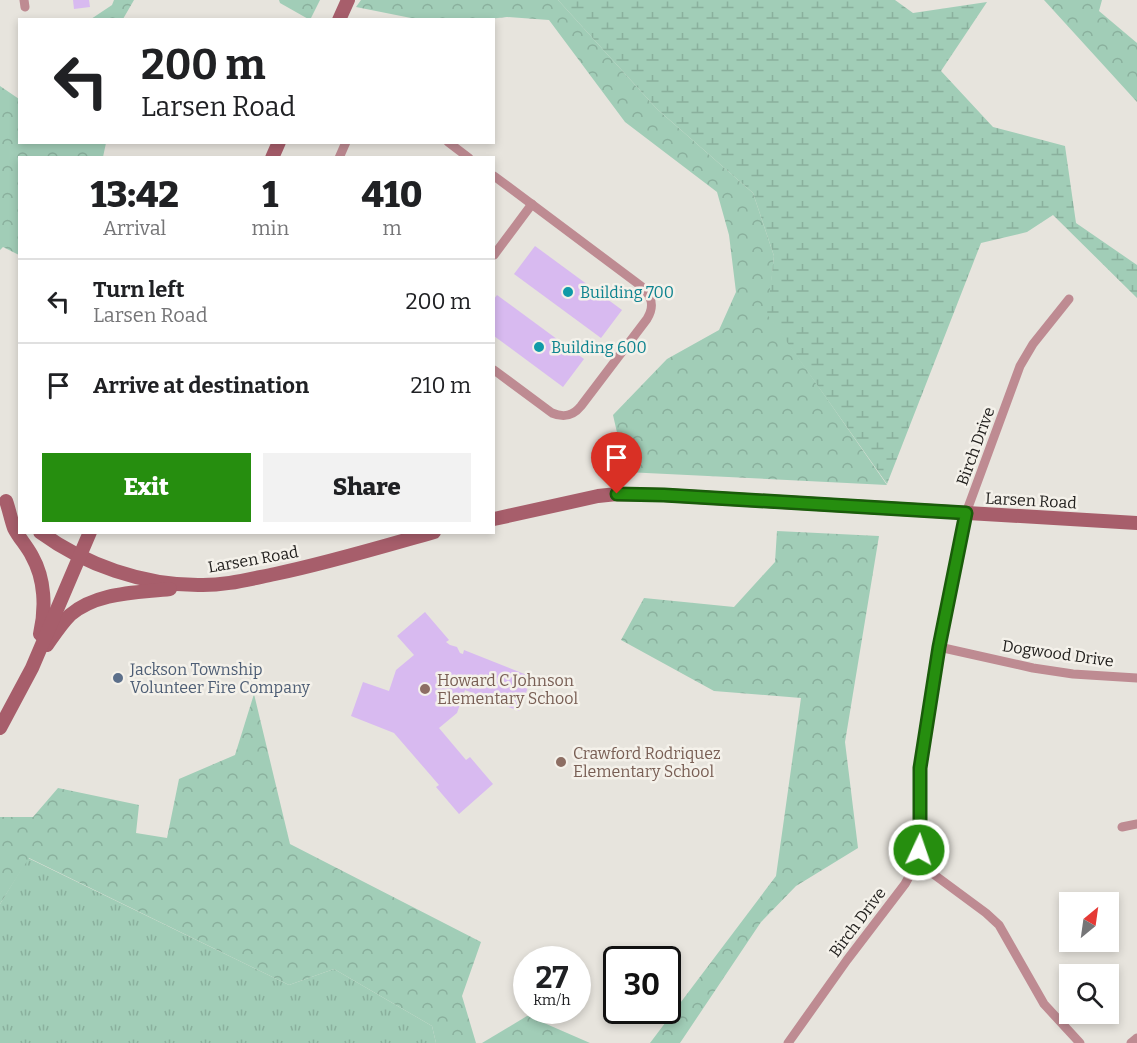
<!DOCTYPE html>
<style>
:root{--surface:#fff;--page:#f2f2f2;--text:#202124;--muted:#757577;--line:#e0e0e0;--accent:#268e0f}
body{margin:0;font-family:Bitter,serif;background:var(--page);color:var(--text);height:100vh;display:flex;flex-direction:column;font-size:22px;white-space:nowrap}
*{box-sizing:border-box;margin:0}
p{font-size:20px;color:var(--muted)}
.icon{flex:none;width:33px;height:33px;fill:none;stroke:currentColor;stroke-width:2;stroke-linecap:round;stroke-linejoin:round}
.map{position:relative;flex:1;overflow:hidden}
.drawer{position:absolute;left:18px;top:156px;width:477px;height:378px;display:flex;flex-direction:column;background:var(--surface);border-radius:0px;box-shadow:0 3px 9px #0003}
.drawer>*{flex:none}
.banner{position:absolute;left:18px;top:18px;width:477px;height:126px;border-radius:0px;box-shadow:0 3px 9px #0003;background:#fff;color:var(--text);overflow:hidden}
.needle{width:39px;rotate:29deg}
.tools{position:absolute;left:1059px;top:892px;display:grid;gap:12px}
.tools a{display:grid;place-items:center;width:60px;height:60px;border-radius:0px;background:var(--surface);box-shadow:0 3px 9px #0003;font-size:30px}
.speed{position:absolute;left:513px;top:946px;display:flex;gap:12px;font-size:30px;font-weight:700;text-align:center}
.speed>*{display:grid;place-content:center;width:78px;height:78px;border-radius:50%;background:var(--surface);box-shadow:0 3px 9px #0003;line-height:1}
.speed small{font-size:15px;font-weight:400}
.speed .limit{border:3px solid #111;border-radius:9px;background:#fff;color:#111}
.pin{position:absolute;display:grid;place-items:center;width:51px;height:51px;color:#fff;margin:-62px -26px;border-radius:50% 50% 50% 0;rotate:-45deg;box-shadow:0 0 6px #0007}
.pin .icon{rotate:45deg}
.me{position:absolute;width:66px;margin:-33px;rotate:3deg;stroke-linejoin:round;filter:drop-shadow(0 0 4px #0008)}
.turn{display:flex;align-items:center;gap:21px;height:126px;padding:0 24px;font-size:27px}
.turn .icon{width:78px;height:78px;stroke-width:2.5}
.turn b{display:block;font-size:42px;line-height:51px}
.eta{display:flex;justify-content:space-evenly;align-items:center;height:102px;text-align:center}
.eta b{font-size:36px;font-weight:800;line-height:42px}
.cta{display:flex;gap:12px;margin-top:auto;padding:12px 24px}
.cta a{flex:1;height:69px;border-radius:0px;background:var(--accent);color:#fff;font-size:24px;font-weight:800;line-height:69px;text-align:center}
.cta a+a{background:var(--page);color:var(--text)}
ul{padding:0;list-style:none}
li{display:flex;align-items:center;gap:18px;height:84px;padding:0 24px;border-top:2px solid var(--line)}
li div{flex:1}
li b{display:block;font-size:22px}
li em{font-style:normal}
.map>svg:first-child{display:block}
.grass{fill:url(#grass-tufts)}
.forest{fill:url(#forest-crowns)}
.wetland{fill:url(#wetland-marsh)}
.building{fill:#d8baf0}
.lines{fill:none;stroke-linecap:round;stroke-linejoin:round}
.street{stroke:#be8b92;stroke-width:9}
.secondary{stroke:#a75e6b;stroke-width:14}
.route-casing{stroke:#195c0a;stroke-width:15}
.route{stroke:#268e0f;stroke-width:10}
.culture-dot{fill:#0f9aa8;stroke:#f4f1ea;stroke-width:2}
.service-dot{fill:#5c6f8a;stroke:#f4f1ea;stroke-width:2}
.education-dot{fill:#8d6e63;stroke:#f4f1ea;stroke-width:2}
.labels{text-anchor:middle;stroke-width:5;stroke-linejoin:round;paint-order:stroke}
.culture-label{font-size:16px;fill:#0d838f;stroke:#f4f1ea;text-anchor:start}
.street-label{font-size:16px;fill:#22201e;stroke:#f4f1ea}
.service-label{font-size:16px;fill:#4e5e75;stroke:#f4f1ea;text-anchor:start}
.education-label{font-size:16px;fill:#785e54;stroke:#f4f1ea;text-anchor:start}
</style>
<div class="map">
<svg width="1137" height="1043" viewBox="0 0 1137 1043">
<defs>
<pattern id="grass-tufts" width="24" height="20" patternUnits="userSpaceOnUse" patternTransform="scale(1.5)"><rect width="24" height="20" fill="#a1cdb7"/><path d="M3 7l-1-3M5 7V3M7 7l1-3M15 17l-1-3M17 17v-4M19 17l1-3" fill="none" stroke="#8ab09d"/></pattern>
<pattern id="forest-crowns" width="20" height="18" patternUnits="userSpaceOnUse" patternTransform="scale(1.5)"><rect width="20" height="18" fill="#a1cdb7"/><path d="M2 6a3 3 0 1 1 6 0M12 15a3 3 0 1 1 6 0" fill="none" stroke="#8ab09d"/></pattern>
<pattern id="wetland-marsh" width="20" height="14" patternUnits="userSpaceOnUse" patternTransform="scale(1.5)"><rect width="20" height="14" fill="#a1cdb7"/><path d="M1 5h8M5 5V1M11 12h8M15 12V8" fill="none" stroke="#8ab09d"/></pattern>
</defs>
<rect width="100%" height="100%" fill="#e7e4dd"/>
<polygon class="grass" points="28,858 289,985 334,969 432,1026 436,1043 0,1043 0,904"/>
<g class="forest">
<polygon points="114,0 134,0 123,19 91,19 112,5"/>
<polygon points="279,0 320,0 310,20 280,3"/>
<polygon points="361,0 558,0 657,109 753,193 774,256 768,314 887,485 626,472 613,415 667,359 719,330 736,292 729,235 717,192 625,122 549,20 507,17 480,20 416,19 356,7"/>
<polygon points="1044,0 1102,0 1099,11 1137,43 1137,102"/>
<polygon points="0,86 19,99 20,142 106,143 103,157 20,158 19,255 3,247 0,250"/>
<polygon points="777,531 879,536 845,742 858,848 796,886 761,922 680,1043 650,1043 776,876 801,698 714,691 621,640 644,598 734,607 775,562"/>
<polygon points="254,694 290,844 481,942 462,996 476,1043 436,1043 432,1026 334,969 289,985 29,858 0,904 0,817 33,817 58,788 139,805 136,833 167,838 179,779 235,755"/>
<polygon points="527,1016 528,1016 590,1043 482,1043"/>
</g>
<polygon class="wetland" points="558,0 895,0 913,13 987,2 941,71 993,127 1065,146 1076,223 1137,265 1137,298 1053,215 1027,232 981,243 887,484 767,314 774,256 753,193 657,109"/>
<g class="building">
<polygon points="73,0 89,0 90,7 74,9"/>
<polygon points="535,246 622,310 601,338 514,274"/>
<polygon points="497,295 584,359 563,387 494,336 494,299"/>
<polygon points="425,612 449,640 446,642 450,645 457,647 460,653 463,654 464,650 532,677 519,711 465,690 457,713 439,728 466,760 470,757 493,784 459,814 436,787 439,785 394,733 351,716 363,682 389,691 396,670 414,655 397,636"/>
</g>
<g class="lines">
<g class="street">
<polyline points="24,0 25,7"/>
<polyline points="448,142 469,158"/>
<polyline points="339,158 346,142"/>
<path d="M494 176 641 286C652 296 655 306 647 319L581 406C573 416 564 418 552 413L494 370"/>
<polyline points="494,255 532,204"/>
<polyline points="939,647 1033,668 1073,674 1137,678"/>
<polyline points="1122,827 1137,824"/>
<polyline points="917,862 986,913 999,925 1044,1004 1080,1043"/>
<polyline points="788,1043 847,960 905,884 917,862 920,837 920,768 939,647 966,513 1020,366 1033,344 1069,299"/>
<polyline points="1131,1043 1137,1038"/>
</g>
<g class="secondary">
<polyline points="339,20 348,0"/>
<polyline points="272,158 279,142"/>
<path d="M6 501C9 509 11 520 14 528 19 538 27 546 32 556 45 579 46 608 40 634"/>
<polyline points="494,519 598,496 617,494 664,495 1137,523"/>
<path d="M40 532C85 565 143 585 198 585 224 586 250 579 275 574 328 563 381 547 434 532"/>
<path d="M47 645C54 635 61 624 70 615 97 592 136 593 170 589"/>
<polyline points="0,728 32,668 90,532"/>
</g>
</g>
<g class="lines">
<defs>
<polyline id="route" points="617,494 664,495 966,513 939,647 920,768 920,837 919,850"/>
</defs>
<use href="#route" class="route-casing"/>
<use href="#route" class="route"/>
</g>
<g class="culture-dot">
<circle cx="568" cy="292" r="6"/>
<circle cx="539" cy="347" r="6"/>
</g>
<circle class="service-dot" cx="118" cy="678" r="6"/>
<g class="education-dot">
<circle cx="425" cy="689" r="6"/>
<circle cx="561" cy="762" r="6"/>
</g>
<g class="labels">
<g class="culture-label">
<text x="580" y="298">Building 700</text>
<text x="551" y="353">Building 600</text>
</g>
<g class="street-label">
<text transform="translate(975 446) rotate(-70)" y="6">Birch Drive</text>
<text transform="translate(1031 500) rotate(3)" y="6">Larsen Road</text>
<text transform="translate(253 559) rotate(-10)" y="6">Larsen Road</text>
<text transform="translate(1058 653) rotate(8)" y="6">Dogwood Drive</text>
<text transform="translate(857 922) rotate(-53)" y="6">Birch Drive</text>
</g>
<g class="service-label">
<text x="130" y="675">Jackson Township<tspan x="130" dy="18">Volunteer Fire Company</tspan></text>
</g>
<g class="education-label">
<text x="437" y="686">Howard C Johnson<tspan x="437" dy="18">Elementary School</tspan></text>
<text x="573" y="759">Crawford Rodriquez<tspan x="573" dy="18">Elementary School</tspan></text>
</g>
</g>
</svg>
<div class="tools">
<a><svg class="needle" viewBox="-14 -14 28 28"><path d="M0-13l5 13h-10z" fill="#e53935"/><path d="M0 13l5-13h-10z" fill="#757577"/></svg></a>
<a><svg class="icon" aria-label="search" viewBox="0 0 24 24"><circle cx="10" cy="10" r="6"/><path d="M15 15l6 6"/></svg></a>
</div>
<div class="speed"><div>27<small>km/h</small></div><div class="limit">30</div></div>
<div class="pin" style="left:617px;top:494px;background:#d93025"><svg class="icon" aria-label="arrive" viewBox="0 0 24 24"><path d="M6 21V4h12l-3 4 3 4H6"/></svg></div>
<svg class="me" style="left:919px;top:850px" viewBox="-20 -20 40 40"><circle r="17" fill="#268e0f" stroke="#fff" stroke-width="3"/><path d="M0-11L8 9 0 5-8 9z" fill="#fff"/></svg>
<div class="banner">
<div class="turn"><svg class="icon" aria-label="left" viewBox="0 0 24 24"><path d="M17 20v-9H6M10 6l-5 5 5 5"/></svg><div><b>200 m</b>Larsen Road</div></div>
</div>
<section class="drawer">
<div class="eta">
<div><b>13:42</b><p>Arrival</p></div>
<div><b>1</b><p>min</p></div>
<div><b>410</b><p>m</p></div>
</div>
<ul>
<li><svg class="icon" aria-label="left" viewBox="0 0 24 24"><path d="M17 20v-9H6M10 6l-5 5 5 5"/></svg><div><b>Turn left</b><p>Larsen Road</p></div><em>200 m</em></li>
<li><svg class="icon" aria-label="arrive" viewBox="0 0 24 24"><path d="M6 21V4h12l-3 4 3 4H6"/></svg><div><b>Arrive at destination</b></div><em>210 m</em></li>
</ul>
<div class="cta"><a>Exit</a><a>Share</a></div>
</section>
</div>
